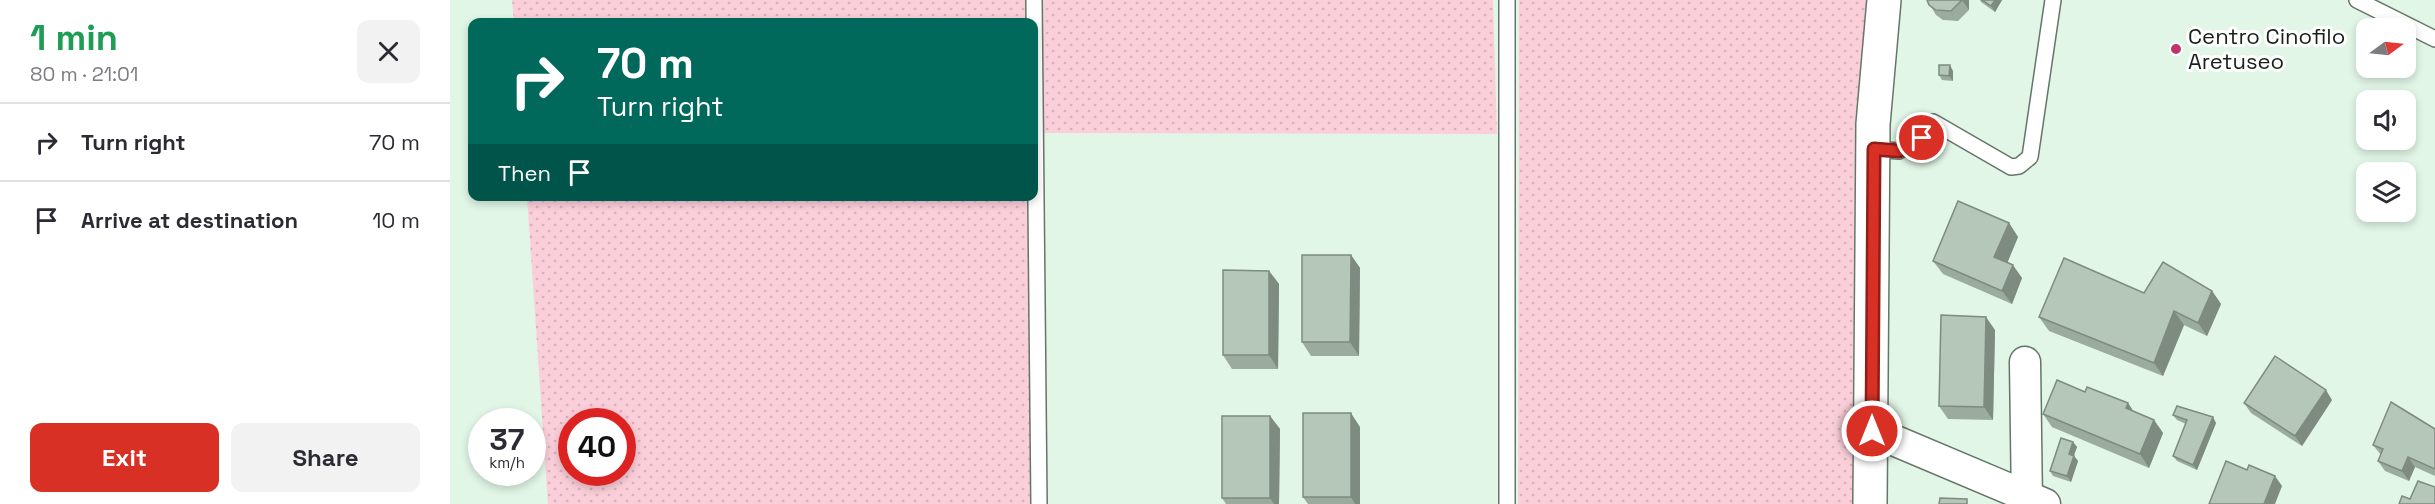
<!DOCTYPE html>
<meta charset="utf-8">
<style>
:root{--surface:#fff;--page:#f2f2f3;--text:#2b2b33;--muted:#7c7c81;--line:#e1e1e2;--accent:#d93025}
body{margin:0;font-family:"Space Grotesk",sans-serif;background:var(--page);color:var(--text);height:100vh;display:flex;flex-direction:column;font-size:22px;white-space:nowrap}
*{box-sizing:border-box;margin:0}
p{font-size:20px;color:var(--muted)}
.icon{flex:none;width:33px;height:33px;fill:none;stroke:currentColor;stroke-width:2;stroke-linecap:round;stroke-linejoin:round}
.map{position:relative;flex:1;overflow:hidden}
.drawer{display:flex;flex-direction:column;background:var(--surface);width:450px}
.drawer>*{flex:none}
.hud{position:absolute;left:18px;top:18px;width:570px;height:183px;border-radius:12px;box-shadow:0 3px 9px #0003;background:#00695c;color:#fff;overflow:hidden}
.needle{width:39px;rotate:75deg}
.controls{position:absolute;left:1906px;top:18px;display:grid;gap:12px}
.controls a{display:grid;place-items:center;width:60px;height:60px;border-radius:12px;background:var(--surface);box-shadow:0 3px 9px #0003;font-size:30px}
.speed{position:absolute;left:18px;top:408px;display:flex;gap:12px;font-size:30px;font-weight:700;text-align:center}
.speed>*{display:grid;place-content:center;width:78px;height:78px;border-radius:50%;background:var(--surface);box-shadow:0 3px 9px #0003;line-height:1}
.speed small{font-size:15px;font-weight:400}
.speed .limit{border:9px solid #d22;background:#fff;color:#111}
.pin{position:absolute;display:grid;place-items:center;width:51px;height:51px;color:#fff;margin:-26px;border:3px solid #fff;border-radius:50%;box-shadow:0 2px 6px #0007}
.me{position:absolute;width:66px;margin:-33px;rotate:0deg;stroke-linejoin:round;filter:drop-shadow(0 0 4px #0008)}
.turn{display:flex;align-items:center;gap:21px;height:126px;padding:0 30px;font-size:27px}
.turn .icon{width:78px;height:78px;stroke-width:2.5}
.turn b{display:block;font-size:42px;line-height:51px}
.then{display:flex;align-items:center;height:57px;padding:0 30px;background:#0003;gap:12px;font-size:22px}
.round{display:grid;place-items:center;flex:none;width:63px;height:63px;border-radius:12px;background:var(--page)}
.head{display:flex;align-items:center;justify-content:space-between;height:102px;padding:0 30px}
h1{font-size:36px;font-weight:700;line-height:45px;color:#1e9e55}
.action{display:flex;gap:12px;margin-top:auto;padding:12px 30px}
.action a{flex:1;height:69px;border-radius:12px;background:var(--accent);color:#fff;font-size:24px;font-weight:700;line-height:69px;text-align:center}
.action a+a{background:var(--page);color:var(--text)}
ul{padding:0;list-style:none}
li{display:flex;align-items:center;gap:18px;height:78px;padding:0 30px;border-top:2px solid var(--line)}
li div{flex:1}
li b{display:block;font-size:22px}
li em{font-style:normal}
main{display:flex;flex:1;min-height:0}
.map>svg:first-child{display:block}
.green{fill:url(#green-dots);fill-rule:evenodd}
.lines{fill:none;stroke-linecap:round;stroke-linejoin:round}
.service-casing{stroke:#657669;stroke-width:18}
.minor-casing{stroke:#657669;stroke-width:33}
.tertiary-casing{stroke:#657669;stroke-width:36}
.service{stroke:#fff;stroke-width:15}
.minor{stroke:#fff;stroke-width:30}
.tertiary{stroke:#fff;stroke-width:33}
.wall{fill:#9bab9e}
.shaded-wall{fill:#7e8b81}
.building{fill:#b4c7b8;stroke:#7e8b81;stroke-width:1.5}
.route-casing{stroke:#8d1f18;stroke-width:15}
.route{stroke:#d93025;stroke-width:10}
.poi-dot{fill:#bf346a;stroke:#fff;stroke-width:2}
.labels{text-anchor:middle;stroke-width:6;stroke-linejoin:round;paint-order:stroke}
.poi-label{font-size:22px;fill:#18201a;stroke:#fff;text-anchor:start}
</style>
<main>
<section class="drawer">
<div class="head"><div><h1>1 min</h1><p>80 m · 21:01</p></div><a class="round"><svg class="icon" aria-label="close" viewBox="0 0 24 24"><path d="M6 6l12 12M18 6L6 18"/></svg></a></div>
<ul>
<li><svg class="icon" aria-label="right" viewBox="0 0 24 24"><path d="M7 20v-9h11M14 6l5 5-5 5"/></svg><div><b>Turn right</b></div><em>70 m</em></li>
<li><svg class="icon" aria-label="arrive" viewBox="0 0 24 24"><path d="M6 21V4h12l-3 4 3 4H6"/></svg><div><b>Arrive at destination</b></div><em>10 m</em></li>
</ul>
<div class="action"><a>Exit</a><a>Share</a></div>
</section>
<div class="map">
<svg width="1985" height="504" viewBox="0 0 1985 504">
<defs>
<pattern id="green-dots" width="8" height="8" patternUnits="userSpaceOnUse" patternTransform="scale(1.5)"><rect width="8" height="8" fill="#fbcfda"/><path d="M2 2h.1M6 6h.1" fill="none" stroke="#d6b1ba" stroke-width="1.8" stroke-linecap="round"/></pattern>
</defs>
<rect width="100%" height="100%" fill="#e1f6e6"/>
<g class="green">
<polygon points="62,0 579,0 579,22 64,22"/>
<polygon points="589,0 1043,0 1047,134 593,133"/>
<polygon points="1069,0 1420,0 1407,109 1407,494 1402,504 1068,504"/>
<path d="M77 197H580L583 504H98ZM122 422H172V472H122Z"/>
</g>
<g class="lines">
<defs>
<g id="service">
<polyline points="584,0 589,504"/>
<polyline points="1057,0 1057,504"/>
<polyline points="1907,0 1985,39"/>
<polyline points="1423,149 1449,151 1472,138 1483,122 1561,167 1569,166 1580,157 1603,0"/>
</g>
<g id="minor">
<polyline points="1575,362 1577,504"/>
<polyline points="1422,431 1595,504"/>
</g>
<polyline id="tertiary" points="1420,504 1423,124 1434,0"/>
</defs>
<use href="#service" class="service-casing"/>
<use href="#minor" class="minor-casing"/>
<use href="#tertiary" class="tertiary-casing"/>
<use href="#service" class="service"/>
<use href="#minor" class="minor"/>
<use href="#tertiary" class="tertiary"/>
</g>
<g class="wall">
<polygon points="1477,0 1519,0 1519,10 1508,21 1493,20 1486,15"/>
<polygon points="1530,0 1552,0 1545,12 1531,2"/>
<polygon points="1503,71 1503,81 1492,80 1489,75"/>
<polygon points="1559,223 1568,237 1557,262 1572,278 1562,304 1493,274 1483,261"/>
<polygon points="901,255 910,268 909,356 861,356 852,342"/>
<polygon points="819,271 829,284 828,369 782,369 773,355"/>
<polygon points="1762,291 1771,304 1757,336 1734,325 1713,376 1599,331 1589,317 1694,293"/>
<polygon points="1545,330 1543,420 1498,419 1489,406"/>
<polygon points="1635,392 1678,403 1683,411 1704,420 1713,433 1699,468 1602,427 1593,414"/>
<polygon points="1882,400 1852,446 1801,413 1794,403"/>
<polygon points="1723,415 1766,423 1747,470 1727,461 1723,456 1736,424 1727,420"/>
<polygon points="820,416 830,429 829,504 776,504 772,498"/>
<polygon points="910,427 910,504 858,504 853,497"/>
<polygon points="1985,429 1985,476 1965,467 1959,481 1935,471 1928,461 1931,455 1923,445"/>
<polygon points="1623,442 1627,447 1624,456 1628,461 1621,482 1603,476 1600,471"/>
</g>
<g class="shaded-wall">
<polygon points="1512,0 1519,0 1519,10"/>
<polygon points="1545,0 1552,0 1545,12 1541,6"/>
<polygon points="1500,65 1503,71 1503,81 1499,76"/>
<polygon points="1559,223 1568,237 1554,271 1544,257"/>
<polygon points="901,255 910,268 909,356 900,342"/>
<polygon points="1563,265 1572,278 1562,304 1552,291"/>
<polygon points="819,271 829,284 828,369 819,355"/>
<polygon points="1762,291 1771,304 1757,336 1748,323"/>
<polygon points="1724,311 1734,325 1713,376 1704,363"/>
<polygon points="1536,317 1545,330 1543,420 1534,407"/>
<polygon points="1876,390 1882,400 1852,446 1845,436"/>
<polygon points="1678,403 1687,417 1676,408"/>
<polygon points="901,413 910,427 910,504 905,504 901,497"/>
<polygon points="820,416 830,429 829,504 824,504 820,498"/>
<polygon points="1763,417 1766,423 1747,470 1743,465"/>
<polygon points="1704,420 1713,433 1699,468 1690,454"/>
<polygon points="1623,442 1627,447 1622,459 1619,454"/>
<polygon points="1624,456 1628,461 1621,482 1617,476"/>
<polygon points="1958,457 1965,467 1959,481 1952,471"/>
<polygon points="1825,476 1832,486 1825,504 1814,504"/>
</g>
<g class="building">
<polygon points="1477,0 1512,0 1501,11 1486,10 1479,5"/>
<polygon points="1532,0 1545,0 1541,6"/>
<polygon points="1489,65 1500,65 1499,76 1489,75"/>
<polygon points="1508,201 1559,223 1544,257 1563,265 1552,291 1483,261"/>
<polygon points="852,255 901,255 900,342 852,342"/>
<polygon points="1614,258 1694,293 1713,262 1762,291 1748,323 1724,311 1704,363 1589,317"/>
<polygon points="773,270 819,271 819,355 773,355"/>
<polygon points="1491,315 1536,317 1534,407 1489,406"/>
<polygon points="1825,356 1876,390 1845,436 1794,403"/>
<polygon points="1607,380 1635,392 1637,387 1678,403 1676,408 1704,420 1690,454 1593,414"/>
<polygon points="1941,402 1985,429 1985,469 1958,457 1952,471 1928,461 1933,449 1923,445"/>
<polygon points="1727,406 1763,417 1743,465 1723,456 1737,420 1723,415"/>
<rect x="853" y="413" width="48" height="84"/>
<rect x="772" y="416" width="48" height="82"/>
<polygon points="1611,438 1623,442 1619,454 1624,456 1617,476 1600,471"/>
<polygon points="1776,461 1797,470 1799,465 1825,476 1814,504 1759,504"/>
<polygon points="1968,481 1985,487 1985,504 1949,504 1952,496 1960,499"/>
<polygon points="1490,498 1517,499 1517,504 1489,504"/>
</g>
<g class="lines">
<defs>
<polyline id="route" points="1422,431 1424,149 1449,151 1472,138"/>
</defs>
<use href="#route" class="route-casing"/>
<use href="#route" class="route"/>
</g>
<circle class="poi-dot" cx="1726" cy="49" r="6"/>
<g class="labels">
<g class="poi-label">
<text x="1738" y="44">Centro Cinofilo<tspan x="1738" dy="25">Aretuseo</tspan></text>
</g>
</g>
</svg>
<div class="controls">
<a><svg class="needle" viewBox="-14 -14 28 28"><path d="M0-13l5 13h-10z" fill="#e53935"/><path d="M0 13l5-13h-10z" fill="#7c7c81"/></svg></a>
<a><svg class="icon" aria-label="sound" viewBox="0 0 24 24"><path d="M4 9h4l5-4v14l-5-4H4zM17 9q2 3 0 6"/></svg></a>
<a><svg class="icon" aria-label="layers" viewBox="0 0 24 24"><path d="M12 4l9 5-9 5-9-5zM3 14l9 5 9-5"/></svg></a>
</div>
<div class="speed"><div>37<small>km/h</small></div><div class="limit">40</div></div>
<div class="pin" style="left:1472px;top:138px;background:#d93025"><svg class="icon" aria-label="arrive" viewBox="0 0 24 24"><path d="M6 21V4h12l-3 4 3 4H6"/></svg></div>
<svg class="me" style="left:1422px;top:431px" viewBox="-20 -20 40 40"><circle r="17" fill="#d93025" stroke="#fff" stroke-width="3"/><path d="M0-11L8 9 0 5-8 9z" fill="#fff"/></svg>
<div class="hud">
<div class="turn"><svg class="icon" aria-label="right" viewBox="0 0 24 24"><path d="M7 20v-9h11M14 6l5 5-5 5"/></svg><div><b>70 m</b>Turn right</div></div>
<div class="then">Then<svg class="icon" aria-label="arrive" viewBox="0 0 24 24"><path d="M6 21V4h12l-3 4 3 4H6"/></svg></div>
</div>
</div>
</main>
